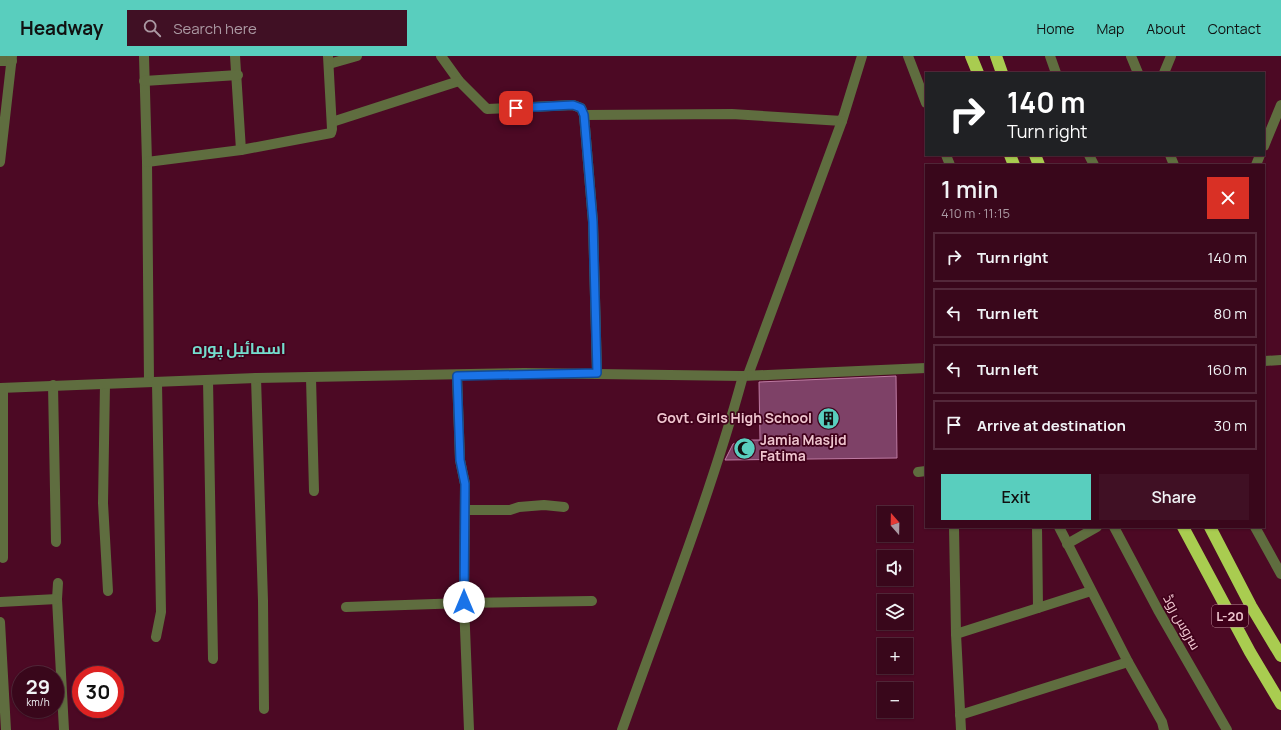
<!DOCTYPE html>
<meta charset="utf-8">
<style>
:root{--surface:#39071b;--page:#401024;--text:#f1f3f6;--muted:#ab99a3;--line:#53283a;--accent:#59cebe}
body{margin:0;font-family:Manrope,Cairo,sans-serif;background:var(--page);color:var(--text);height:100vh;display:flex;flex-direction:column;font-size:15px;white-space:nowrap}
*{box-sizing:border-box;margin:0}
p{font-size:13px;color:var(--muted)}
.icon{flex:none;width:22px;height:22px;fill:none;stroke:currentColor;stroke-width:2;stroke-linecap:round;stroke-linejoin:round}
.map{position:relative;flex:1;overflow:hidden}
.side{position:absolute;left:925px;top:108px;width:340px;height:364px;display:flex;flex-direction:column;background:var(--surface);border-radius:0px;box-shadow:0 1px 3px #0004,0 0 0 1px var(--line)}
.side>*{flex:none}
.guide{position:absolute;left:925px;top:16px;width:340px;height:84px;border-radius:0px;box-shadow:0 1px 3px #0004,0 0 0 1px var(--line);background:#202124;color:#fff;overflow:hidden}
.needle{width:26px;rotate:340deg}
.fabs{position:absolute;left:877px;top:450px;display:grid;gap:8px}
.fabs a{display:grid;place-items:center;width:36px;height:36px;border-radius:0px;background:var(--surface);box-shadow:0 1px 3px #0004,0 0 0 1px var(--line);font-size:20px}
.speed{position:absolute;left:12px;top:610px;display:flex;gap:8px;font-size:20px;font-weight:700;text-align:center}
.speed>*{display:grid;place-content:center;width:52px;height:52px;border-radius:50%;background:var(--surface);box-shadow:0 1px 3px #0004,0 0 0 1px var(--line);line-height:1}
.speed small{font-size:10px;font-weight:400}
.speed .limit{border:6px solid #d22;background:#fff;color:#111}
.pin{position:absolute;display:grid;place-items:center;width:34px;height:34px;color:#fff;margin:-17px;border-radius:8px;box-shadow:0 2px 6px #0006}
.me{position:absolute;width:44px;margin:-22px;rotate:0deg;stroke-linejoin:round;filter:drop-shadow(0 0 3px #0008)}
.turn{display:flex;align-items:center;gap:14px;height:84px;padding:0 16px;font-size:18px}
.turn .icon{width:52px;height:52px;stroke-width:2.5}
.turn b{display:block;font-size:28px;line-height:34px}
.round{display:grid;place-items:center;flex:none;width:42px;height:42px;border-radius:0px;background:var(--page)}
.head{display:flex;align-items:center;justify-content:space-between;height:68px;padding:0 16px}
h1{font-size:24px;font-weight:600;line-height:30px}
.action{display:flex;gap:8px;margin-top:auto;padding:8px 16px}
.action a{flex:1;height:46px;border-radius:0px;background:var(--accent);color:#111;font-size:16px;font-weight:600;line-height:46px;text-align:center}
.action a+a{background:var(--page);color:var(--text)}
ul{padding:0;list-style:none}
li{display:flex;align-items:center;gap:12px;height:50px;margin:0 8px 6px;padding:0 8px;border:2px solid var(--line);border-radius:0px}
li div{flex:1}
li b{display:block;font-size:15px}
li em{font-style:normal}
header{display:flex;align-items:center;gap:24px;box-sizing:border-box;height:56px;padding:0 20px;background:var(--accent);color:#111}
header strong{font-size:19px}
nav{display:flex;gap:22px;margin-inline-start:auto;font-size:14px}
.search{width:280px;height:36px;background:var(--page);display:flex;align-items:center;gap:10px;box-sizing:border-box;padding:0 14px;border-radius:0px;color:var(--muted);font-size:15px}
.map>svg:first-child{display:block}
.building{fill:#7e4167;stroke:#be7ba3}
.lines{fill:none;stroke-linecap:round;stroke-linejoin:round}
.minor{stroke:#5f6d3f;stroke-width:10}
.highway{stroke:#a9cc50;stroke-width:12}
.route-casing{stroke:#114b97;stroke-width:10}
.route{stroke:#1a73e8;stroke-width:7}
.labels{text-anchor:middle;stroke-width:3.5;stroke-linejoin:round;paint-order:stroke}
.shield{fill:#40001a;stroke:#ba8998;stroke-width:1}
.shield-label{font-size:13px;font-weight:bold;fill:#eec4ce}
.poi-label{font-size:14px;font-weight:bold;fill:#eec4ce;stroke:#40001a;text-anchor:end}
.street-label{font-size:14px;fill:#eec4ce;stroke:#40001a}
.quarter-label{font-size:16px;font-weight:bold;fill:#74dccd;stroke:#40001a}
</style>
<header>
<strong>Headway</strong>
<div class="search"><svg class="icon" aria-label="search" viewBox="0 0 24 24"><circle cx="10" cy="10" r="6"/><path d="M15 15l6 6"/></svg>Search here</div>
<nav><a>Home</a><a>Map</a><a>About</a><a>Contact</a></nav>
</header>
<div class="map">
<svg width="1281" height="674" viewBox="0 0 1281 674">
<rect width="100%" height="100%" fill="#4c0924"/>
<polygon class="building" points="896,320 897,402 725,404 733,388 743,384 760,384 759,326"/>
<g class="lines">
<g class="minor">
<polyline points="144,0 147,106 149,326"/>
<polyline points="235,0 241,94"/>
<polyline points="441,0 459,25 487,53 573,49 581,52 584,59 593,166 597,317"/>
<polyline points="908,0 926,47"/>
<polyline points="1050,0 1056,17"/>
<polyline points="1131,0 1138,17"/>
<polyline points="0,5 12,5"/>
<polyline points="329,8 357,0"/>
<polyline points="1164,17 1171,0"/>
<polyline points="144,25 238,19"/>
<polyline points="584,59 732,58 842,65 862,0"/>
<polyline points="332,66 459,25"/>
<polyline points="1264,90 1281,49"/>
<polyline points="946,99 950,109"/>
<polyline points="1089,99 1094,109"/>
<polyline points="1170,99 1174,109"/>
<polyline points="0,106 12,0"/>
<polyline points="147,106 241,94 331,77 332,73 328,0"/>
<polyline points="1256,109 1260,99"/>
<polyline points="1264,305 1281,304"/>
<polyline points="748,319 842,65"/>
<polyline points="457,320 460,404 465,428 464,547 592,545"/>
<polyline points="256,322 263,545 264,653"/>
<polyline points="311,322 314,435"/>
<polyline points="208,324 213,603"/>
<polyline points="105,328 103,447 108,535"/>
<polyline points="53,329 56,486"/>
<polyline points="0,332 256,322 524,317 743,320 926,312"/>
<polyline points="918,416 926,415"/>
<polyline points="465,454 510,454 519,451 544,449 564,451"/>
<polyline points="954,471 956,578 961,674"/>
<polyline points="1037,471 1038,552"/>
<polyline points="1059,471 1128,606 1162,666 1164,674"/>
<polyline points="1114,471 1158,554 1227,674"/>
<polyline points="1255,471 1281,518"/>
<polyline points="1067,488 1097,471"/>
<polyline points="3,502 3,332"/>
<polyline points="58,527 57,543 64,674"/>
<polyline points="0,546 57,543"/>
<polyline points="346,551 464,547 469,674"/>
<polyline points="0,566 6,674"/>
<polyline points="956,578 1091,535"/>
<polyline points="156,581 161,556 157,327"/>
<polyline points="960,659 1128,606"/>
<path d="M622 674C664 556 710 441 743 320"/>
</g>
<g class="highway">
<polyline points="971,0 978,17"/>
<polyline points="996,0 1002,17"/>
<polyline points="1010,99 1014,109"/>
<polyline points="1035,99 1039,109"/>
<polyline points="1183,471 1250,596 1281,648"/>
<polyline points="1210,471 1251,550 1281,600"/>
</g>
</g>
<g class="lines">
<defs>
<polyline id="route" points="464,546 465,428 460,404 457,320 597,317 593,166 584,59 581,52 573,49 516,52"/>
</defs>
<use href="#route" class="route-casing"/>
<use href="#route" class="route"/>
</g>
<defs>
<symbol id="building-disc" viewBox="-11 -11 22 22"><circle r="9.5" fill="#59cebe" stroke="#40001a"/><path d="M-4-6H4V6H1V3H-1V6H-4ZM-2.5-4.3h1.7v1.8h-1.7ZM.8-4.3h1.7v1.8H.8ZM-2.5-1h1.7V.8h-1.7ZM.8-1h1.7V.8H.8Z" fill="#111"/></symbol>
<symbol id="mosque-disc" viewBox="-11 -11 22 22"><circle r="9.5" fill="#59cebe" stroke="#40001a"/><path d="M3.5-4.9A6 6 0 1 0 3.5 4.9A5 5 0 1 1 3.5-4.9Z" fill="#111"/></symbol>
</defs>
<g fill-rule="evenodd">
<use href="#building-disc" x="816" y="350" width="25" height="25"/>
<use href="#mosque-disc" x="732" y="380" width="25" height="25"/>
</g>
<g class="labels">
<rect class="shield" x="1212" y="549" width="36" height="22" rx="3"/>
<g class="shield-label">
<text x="1230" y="565">L-20</text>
</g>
<g class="poi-label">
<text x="812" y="367">Govt. Girls High School</text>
<text x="760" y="389" text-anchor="start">Jamia Masjid<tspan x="760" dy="16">Fatima</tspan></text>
</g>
<g class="street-label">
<text transform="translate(1182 566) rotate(61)" y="5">سروس روڈ</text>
</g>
<g class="quarter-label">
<text x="239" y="298">اسمائیل پورہ</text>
</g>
</g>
</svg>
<div class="fabs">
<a><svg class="needle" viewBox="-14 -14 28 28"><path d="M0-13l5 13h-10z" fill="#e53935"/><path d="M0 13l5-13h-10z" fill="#ab99a3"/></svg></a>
<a><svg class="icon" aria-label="sound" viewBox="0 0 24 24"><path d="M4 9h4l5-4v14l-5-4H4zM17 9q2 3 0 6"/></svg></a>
<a><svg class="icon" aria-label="layers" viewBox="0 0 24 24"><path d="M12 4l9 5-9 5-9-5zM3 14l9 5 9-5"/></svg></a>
<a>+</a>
<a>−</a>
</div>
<div class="speed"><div>29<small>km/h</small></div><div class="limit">30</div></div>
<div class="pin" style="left:516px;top:52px;background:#d93025"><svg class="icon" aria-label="arrive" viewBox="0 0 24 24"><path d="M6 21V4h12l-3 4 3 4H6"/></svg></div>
<svg class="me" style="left:464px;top:546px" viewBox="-20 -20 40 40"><circle r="19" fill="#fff"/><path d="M0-13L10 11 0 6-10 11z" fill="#1a73e8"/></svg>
<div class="guide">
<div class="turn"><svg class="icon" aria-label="right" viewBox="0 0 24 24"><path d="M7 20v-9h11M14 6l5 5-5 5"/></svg><div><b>140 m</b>Turn right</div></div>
</div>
<section class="side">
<div class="head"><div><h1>1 min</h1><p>410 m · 11:15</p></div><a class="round" style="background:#d93025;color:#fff"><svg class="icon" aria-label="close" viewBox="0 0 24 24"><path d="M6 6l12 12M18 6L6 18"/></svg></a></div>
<ul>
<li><svg class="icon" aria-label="right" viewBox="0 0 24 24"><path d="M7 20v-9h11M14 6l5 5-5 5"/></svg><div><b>Turn right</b></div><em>140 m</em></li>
<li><svg class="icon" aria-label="left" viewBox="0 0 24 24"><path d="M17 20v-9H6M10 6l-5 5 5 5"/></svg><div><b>Turn left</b></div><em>80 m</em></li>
<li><svg class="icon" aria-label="left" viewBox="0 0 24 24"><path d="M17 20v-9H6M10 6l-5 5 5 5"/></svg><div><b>Turn left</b></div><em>160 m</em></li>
<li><svg class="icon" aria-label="arrive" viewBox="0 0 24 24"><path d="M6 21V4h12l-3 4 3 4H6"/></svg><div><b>Arrive at destination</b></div><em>30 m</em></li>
</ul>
<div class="action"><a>Exit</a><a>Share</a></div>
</section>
</div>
